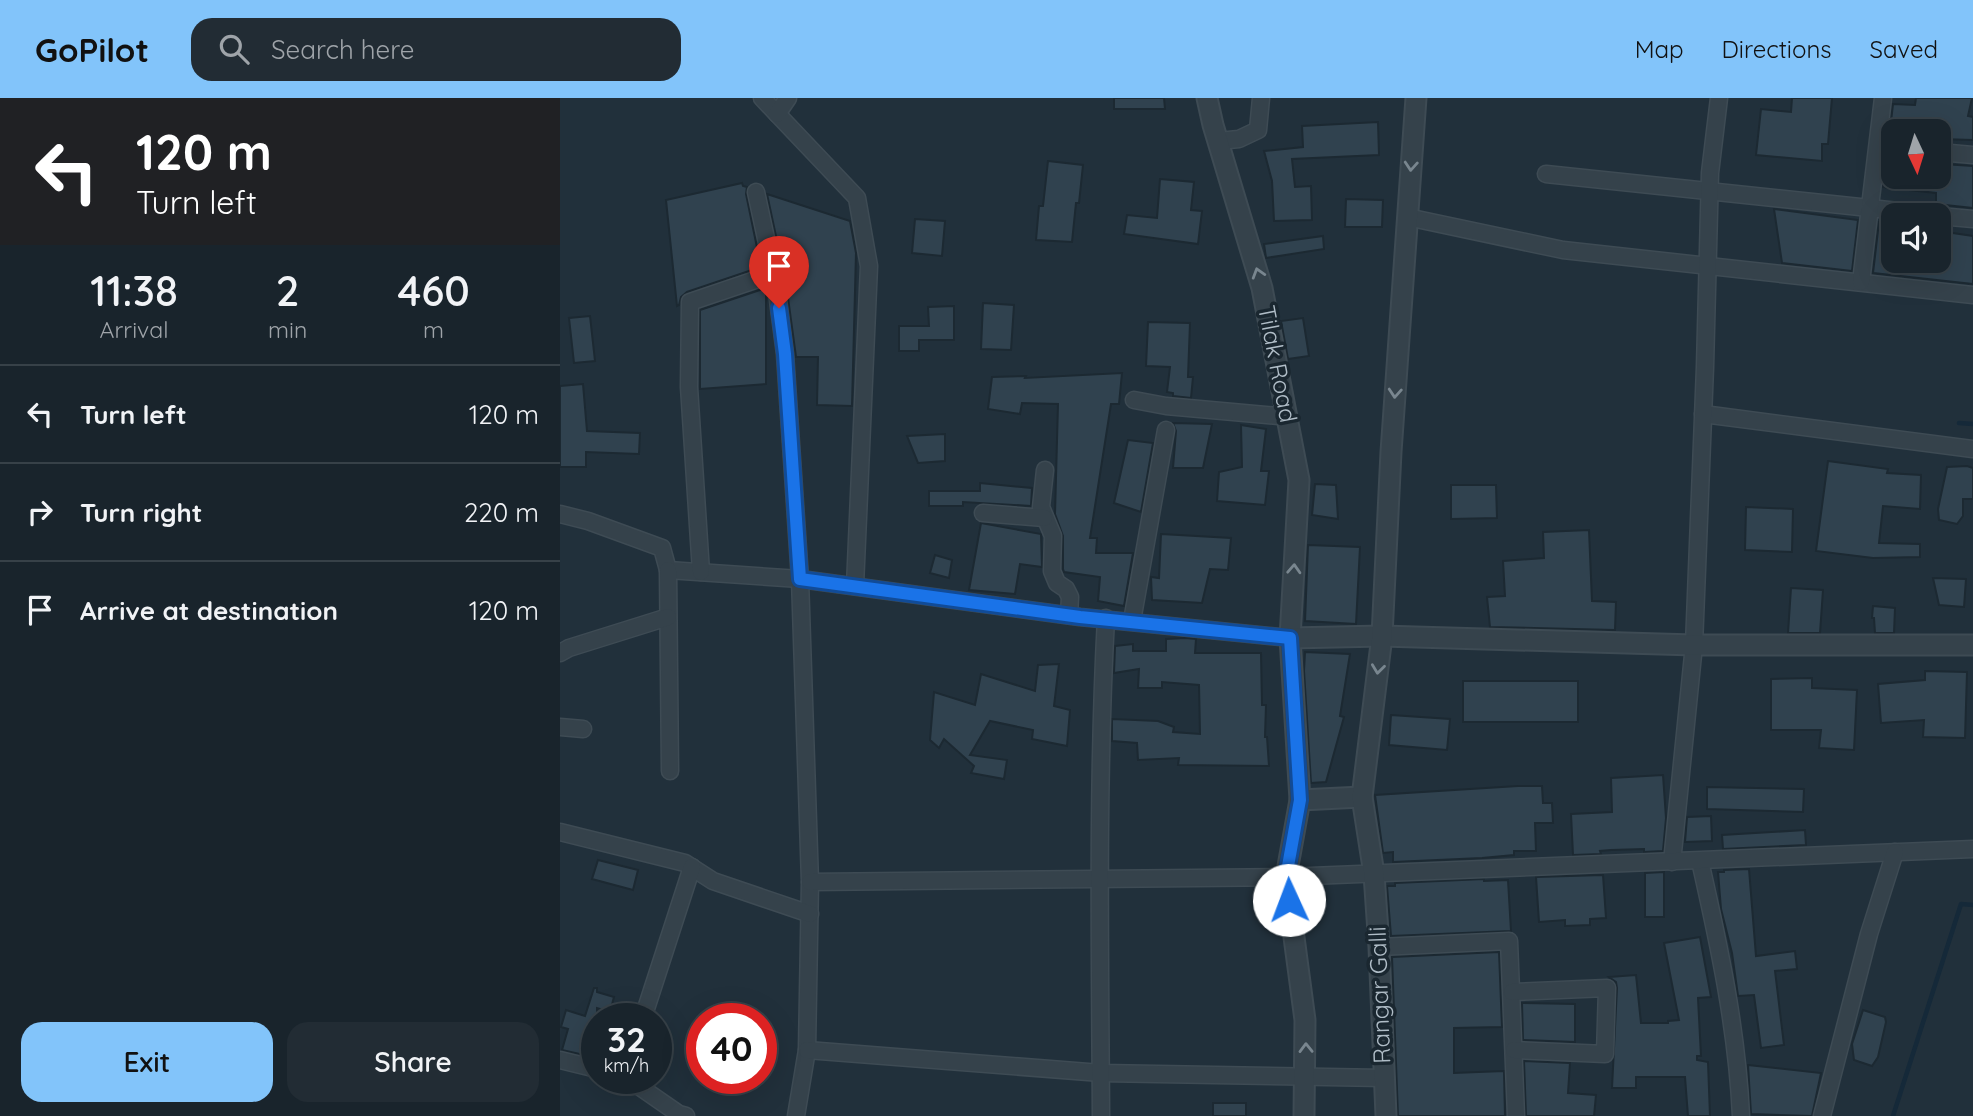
<!DOCTYPE html>
<style>
:root{--surface:#19242c;--page:#222c34;--text:#f1f3f6;--muted:#9fa4a9;--line:#374148;--accent:#82c4fa}
body{margin:0;font-family:Quicksand,sans-serif;background:var(--page);color:var(--text);height:100vh;display:flex;flex-direction:column;font-size:26px;white-space:nowrap}
*{box-sizing:border-box;margin:0}
p{font-size:23px;color:var(--muted)}
.icon{flex:none;width:38px;height:38px;fill:none;stroke:currentColor;stroke-width:2;stroke-linecap:round;stroke-linejoin:round}
.map{position:relative;flex:1;overflow:hidden}
.panel{display:flex;flex-direction:column;background:var(--surface);width:560px}
.panel>*{flex:none}
.hud{background:#202124;color:#fff;overflow:hidden}
.needle{width:46px;rotate:176deg}
.buttons{position:absolute;left:1321px;top:21px;display:grid;gap:14px}
.buttons a{display:grid;place-items:center;width:70px;height:70px;border-radius:14px;background:var(--surface);box-shadow:0 7px 28px #0002,0 0 0 2px var(--line);font-size:35px}
.speed{position:absolute;left:21px;top:905px;display:flex;gap:14px;font-size:35px;font-weight:700;text-align:center}
.speed>*{display:grid;place-content:center;width:91px;height:91px;border-radius:50%;background:var(--surface);box-shadow:0 7px 28px #0002,0 0 0 2px var(--line);line-height:1}
.speed small{font-size:18px;font-weight:400}
.speed .limit{border:10px solid #d22;background:#fff;color:#111}
.pin{position:absolute;display:grid;place-items:center;width:60px;height:60px;color:#fff;margin:-72px -30px;border-radius:50% 50% 50% 0;rotate:-45deg;box-shadow:0 0 7px #0007}
.pin .icon{rotate:45deg}
.me{position:absolute;width:77px;margin:-38px;rotate:358deg;stroke-linejoin:round;filter:drop-shadow(0 0 5px #0008)}
.turn{display:flex;align-items:center;gap:24px;height:147px;padding:0 21px;font-size:32px}
.turn .icon{width:91px;height:91px;stroke-width:2.5}
.turn b{display:block;font-size:49px;line-height:60px}
.eta{display:flex;justify-content:space-evenly;align-items:center;height:119px;text-align:center}
.eta b{font-size:42px;font-weight:600;line-height:49px}
.cta{display:flex;gap:14px;margin-top:auto;padding:14px 21px}
.cta a{flex:1;height:80px;border-radius:21px;background:var(--accent);color:#111;font-size:28px;font-weight:600;line-height:80px;text-align:center}
.cta a+a{background:var(--page);color:var(--text)}
ul{padding:0;list-style:none}
li{display:flex;align-items:center;gap:21px;height:98px;padding:0 21px;border-top:2px solid var(--line)}
li div{flex:1}
li b{display:block;font-size:26px}
li em{font-style:normal}
header{display:flex;align-items:center;gap:42px;box-sizing:border-box;height:98px;padding:0 35px;background:var(--accent);color:#111}
header strong{font-size:33px}
nav{display:flex;gap:38px;margin-inline-start:auto;font-size:24px}
.search{width:490px;height:63px;background:var(--page);display:flex;align-items:center;gap:18px;box-sizing:border-box;padding:0 24px;border-radius:21px;color:var(--muted);font-size:26px}
main{display:flex;flex:1;min-height:0}
.map>svg:first-child{display:block}
.lines{fill:none;stroke-linecap:round;stroke-linejoin:round}
.stream{stroke:#152939;stroke-width:4.5}
.building{fill:#30424f;stroke:#1c2932;stroke-width:2}
.minor-casing{stroke:#3e4b54;stroke-width:19}
.tertiary-casing{stroke:#3e4b54;stroke-width:23}
.minor{stroke:#35424b;stroke-width:16}
.tertiary{stroke:#35424b;stroke-width:19}
.oneway{stroke:#79868f}
.route-casing{stroke:#114b97;stroke-width:18}
.route{stroke:#1a73e8;stroke-width:12}
.labels{text-anchor:middle;stroke-width:7;stroke-linejoin:round;paint-order:stroke}
.street-label{font-size:24px;fill:#b0bdc7;stroke:#1a2730}
</style>
<header>
<strong>GoPilot</strong>
<div class="search"><svg class="icon" aria-label="search" viewBox="0 0 24 24"><circle cx="10" cy="10" r="6"/><path d="M15 15l6 6"/></svg>Search here</div>
<nav><a>Map</a><a>Directions</a><a>Saved</a></nav>
</header>
<main>
<section class="panel">
<div class="hud">
<div class="turn"><svg class="icon" aria-label="left" viewBox="0 0 24 24"><path d="M17 20v-9H6M10 6l-5 5 5 5"/></svg><div><b>120 m</b>Turn left</div></div>
</div>
<div class="eta">
<div><b>11:38</b><p>Arrival</p></div>
<div><b>2</b><p>min</p></div>
<div><b>460</b><p>m</p></div>
</div>
<ul>
<li><svg class="icon" aria-label="left" viewBox="0 0 24 24"><path d="M17 20v-9H6M10 6l-5 5 5 5"/></svg><div><b>Turn left</b></div><em>120 m</em></li>
<li><svg class="icon" aria-label="right" viewBox="0 0 24 24"><path d="M7 20v-9h11M14 6l5 5-5 5"/></svg><div><b>Turn right</b></div><em>220 m</em></li>
<li><svg class="icon" aria-label="arrive" viewBox="0 0 24 24"><path d="M6 21V4h12l-3 4 3 4H6"/></svg><div><b>Arrive at destination</b></div><em>120 m</em></li>
</ul>
<div class="cta"><a>Exit</a><a>Share</a></div>
</section>
<div class="map">
<svg width="1413" height="1018" viewBox="0 0 1413 1018">
<rect width="100%" height="100%" fill="#21303b"/>
<g class="lines">
<g class="stream">
<polyline points="1399,325 1413,326"/>
<polyline points="1333,1018 1401,806 1413,807"/>
</g>
</g>
<g class="building">
<polygon points="554,0 604,0 605,11 554,11"/>
<polygon points="1232,0 1272,0 1268,46 1262,46 1262,63 1196,57 1201,11 1231,14"/>
<polygon points="1356,0 1412,0 1408,18 1413,19 1413,42 1379,41 1379,33 1330,33 1333,6 1355,7"/>
<polygon points="818,24 819,57 732,61 735,89 751,88 752,122 714,123 712,83 704,53 743,49 742,28"/>
<polygon points="488,63 523,67 519,105 516,105 512,144 476,142 479,108 483,108"/>
<polygon points="1326,63 1334,64 1334,79 1383,79 1383,66 1413,68 1413,110 1376,106 1376,95 1323,89"/>
<polygon points="600,81 634,84 631,112 642,113 638,146 564,136 567,117 597,120"/>
<polygon points="182,85 183,88 187,89 186,96 201,169 127,194 121,199 119,207 117,208 106,102"/>
<polygon points="207,96 290,123 296,155 292,308 257,307 258,259 236,259 226,185"/>
<polygon points="786,101 823,102 822,129 785,129"/>
<polygon points="1214,111 1298,122 1292,173 1222,165"/>
<polygon points="355,121 385,123 382,158 352,155"/>
<polygon points="1319,124 1334,127 1334,163 1379,163 1379,133 1413,138 1413,186 1313,175"/>
<polygon points="763,138 764,151 706,160 704,146"/>
<polygon points="206,190 206,286 140,291 140,212"/>
<polygon points="423,205 454,207 451,252 421,251"/>
<polygon points="394,208 394,242 359,242 359,253 339,253 339,228 369,228 368,209"/>
<polygon points="30,218 35,263 14,265 9,220"/>
<polygon points="743,220 749,258 728,261 721,223"/>
<polygon points="588,224 630,225 628,279 633,279 631,300 613,298 613,295 607,294 610,269 586,268"/>
<polygon points="562,275 559,306 551,306 530,440 537,440 536,455 573,455 564,508 538,503 540,479 504,474 503,471 503,438 495,416 498,306 462,305 460,316 428,311 432,279 466,278 465,280"/>
<polygon points="23,286 27,333 80,335 79,356 26,354 26,369 0,369 0,288"/>
<polygon points="613,325 652,326 643,370 613,370 616,333"/>
<polygon points="681,327 706,331 701,373 709,373 705,407 657,403 659,374 682,369"/>
<polygon points="385,336 385,363 358,365 347,338"/>
<polygon points="568,342 593,345 581,414 554,405"/>
<polygon points="1268,363 1328,371 1327,375 1361,377 1360,411 1323,408 1319,445 1360,446 1360,459 1313,460 1256,453"/>
<polygon points="1407,368 1413,370 1413,401 1403,401 1403,418 1397,426 1379,422 1378,411 1387,369"/>
<polygon points="420,385 472,390 471,408 403,404 403,408 369,408 369,393 420,393"/>
<polygon points="755,386 776,387 778,421 752,417"/>
<polygon points="891,387 936,387 937,420 891,421"/>
<polygon points="1186,409 1233,411 1232,454 1185,452"/>
<polygon points="421,425 481,436 482,469 460,466 455,496 409,492"/>
<polygon points="1029,432 1032,503 1056,504 1055,532 930,529 927,499 945,498 943,463 984,460 983,434"/>
<polygon points="601,436 671,440 668,472 650,471 642,505 592,502 591,479 599,480"/>
<polygon points="748,447 800,449 796,526 745,523"/>
<polygon points="375,457 392,462 389,480 370,475"/>
<polygon points="1373,480 1406,481 1404,509 1379,507"/>
<polygon points="1231,490 1263,492 1260,535 1228,535"/>
<polygon points="1313,508 1335,510 1334,535 1315,535 1314,520 1312,520"/>
<polygon points="625,540 636,541 635,555 701,555 702,607 706,607 705,639 707,639 709,668 618,667 619,660 578,662 577,645 552,643 552,621 598,623 614,629 613,634 640,636 639,587 602,584 602,590 578,590 579,571 554,575 555,548 573,546 573,553 606,553 606,541"/>
<polygon points="745,554 790,556 780,618 784,619 766,684 751,685 744,573"/>
<polygon points="499,566 494,608 510,612 507,648 472,641 473,632 430,623 410,657 447,662 444,681 411,675 414,668 384,641 379,650 370,642 374,594 415,607 421,576 475,593 478,567"/>
<polygon points="1365,573 1407,574 1405,640 1363,639 1364,622 1321,625 1318,586 1365,582"/>
<polygon points="1252,580 1252,590 1297,592 1294,652 1259,650 1261,632 1211,632 1211,581"/>
<rect x="903" y="583" width="115" height="41"/>
<polygon points="831,617 890,621 887,652 829,647"/>
<polygon points="1103,677 1106,720 1103,753 1084,754 1084,751 1051,752 1040,753 1041,756 1013,757 1011,716 1052,714 1051,680"/>
<polygon points="958,688 982,688 983,705 992,705 993,725 975,725 976,753 954,753 954,757 922,760 833,764 833,754 823,755 815,697"/>
<polygon points="1147,689 1244,691 1243,714 1147,711"/>
<polygon points="1151,718 1152,743 1125,744 1127,719"/>
<polygon points="1245,732 1246,747 1163,751 1162,737"/>
<polygon points="38,762 78,772 73,792 32,781"/>
<polygon points="1189,771 1196,858 1235,853 1237,871 1215,873 1224,947 1201,950 1194,897 1178,898 1172,855 1161,811 1158,774 1164,774 1164,772"/>
<polygon points="1104,774 1104,819 1085,819 1085,775"/>
<polygon points="1043,777 1046,820 1030,821 1030,827 1005,828 1005,822 979,824 976,779"/>
<polygon points="924,781 924,783 948,782 951,833 831,838 827,788 835,788 835,785"/>
<polygon points="1140,839 1151,899 1138,900 1141,958 1137,958 1137,962 1148,964 1150,1018 1128,1018 1125,979 1076,979 1076,990 1052,990 1057,890 1056,884 1049,879 1076,877 1081,925 1108,925 1108,923 1119,922 1104,845"/>
<polygon points="939,854 942,929 894,930 894,975 944,973 945,1018 838,1018 832,859"/>
<polygon points="34,890 37,890 37,894 54,899 50,914 37,910 37,960 2,952 8,931 1,929 6,912 25,918"/>
<polygon points="962,905 1015,906 1015,944 963,942"/>
<polygon points="1303,912 1325,919 1326,924 1318,959 1312,968 1294,962 1292,946"/>
<polygon points="964,963 1010,965 1008,995 1036,997 1034,1018 966,1018"/>
<polygon points="1188,967 1261,975 1252,1018 1191,1016"/>
<rect x="653" y="1005" width="33" height="13"/>
</g>
<g class="lines">
<defs>
<g id="minor">
<polyline points="202,0 297,100 309,168 295,488"/>
<polyline points="217,16 228,0"/>
<polyline points="658,43 679,41 698,32 701,0"/>
<polyline points="1379,54 1413,57"/>
<polyline points="986,76 1376,117"/>
<polyline points="196,94 216,187 225,256 240,481 250,784 247,952 236,1018"/>
<polyline points="1379,118 1413,121"/>
<polyline points="847,119 1003,152 1413,197"/>
<polyline points="1301,184 1323,0"/>
<polyline points="574,302 606,308 729,319"/>
<polyline points="1143,316 1413,351"/>
<polyline points="485,372 481,409 493,438 492,473 497,485 506,491 510,499 509,517"/>
<polyline points="423,415 484,420"/>
<polyline points="0,416 28,423 102,450 108,472 240,481 520,519 730,540"/>
<polyline points="108,472 110,673"/>
<polyline points="141,474 129,289 130,204 213,176"/>
<polyline points="572,523 606,332"/>
<polyline points="0,555 9,550 108,519"/>
<polyline points="0,629 23,631"/>
<polyline points="0,734 125,765 153,783 250,816"/>
<path d="M1140 763C1159 847 1177 931 1181 1018"/>
<polyline points="1112,764 1134,547 1145,269 1150,75 1159,0"/>
<polyline points="250,784 726,779 1413,751"/>
<polyline points="819,849 949,843 956,1018"/>
<polyline points="952,894 1047,890 1045,956 954,952"/>
<polyline points="83,920 132,769"/>
<polyline points="247,952 541,975 824,980"/>
<polyline points="0,962 37,971"/>
<polyline points="67,980 119,1016 126,1018"/>
<path d="M541 1018C540 852 537 686 546 520"/>
<polyline points="1262,1018 1309,836 1335,754"/>
</g>
<g id="tertiary">
<polyline points="647,0 653,27 702,190 739,382 730,540 740,702 726,779 745,922 744,1018"/>
<polyline points="730,540 822,538 1134,547 1413,547"/>
<polyline points="740,702 802,699"/>
<polyline points="826,1018 819,849 814,776 802,699 822,538 831,354 856,0"/>
</g>
</defs>
<use href="#minor" class="minor-casing"/>
<use href="#tertiary" class="tertiary-casing"/>
<use href="#minor" class="minor"/>
<use href="#tertiary" class="tertiary"/>
</g>
<defs><path id="oneway-chevron" d="M-2-3.5L2.5 0L-2 3.5" fill="none" stroke-width="1.6" stroke-linecap="round" stroke-linejoin="round" transform="scale(1.75)"/></defs>
<g class="oneway">
<use href="#oneway-chevron" transform="translate(851 68) rotate(94)"/>
<use href="#oneway-chevron" transform="translate(698 175) rotate(-107)"/>
<use href="#oneway-chevron" transform="translate(835 295) rotate(94)"/>
<use href="#oneway-chevron" transform="translate(734 471) rotate(-87)"/>
<use href="#oneway-chevron" transform="translate(818 571) rotate(97)"/>
<use href="#oneway-chevron" transform="translate(746 950) rotate(-91)"/>
</g>
<g class="lines">
<defs>
<polyline id="route" points="219,210 225,256 240,481 520,519 730,540 740,702 726,779 729,802"/>
</defs>
<use href="#route" class="route-casing"/>
<use href="#route" class="route"/>
</g>
<g class="labels">
<g class="street-label">
<text transform="translate(717 266) rotate(79)" y="8">Tilak Road</text>
<text transform="translate(820 897) rotate(-92)" y="8">Rangar Galli</text>
</g>
</g>
</svg>
<div class="buttons">
<a><svg class="needle" viewBox="-14 -14 28 28"><path d="M0-13l5 13h-10z" fill="#e53935"/><path d="M0 13l5-13h-10z" fill="#9fa4a9"/></svg></a>
<a><svg class="icon" aria-label="sound" viewBox="0 0 24 24"><path d="M4 9h4l5-4v14l-5-4H4zM17 9q2 3 0 6"/></svg></a>
</div>
<div class="speed"><div>32<small>km/h</small></div><div class="limit">40</div></div>
<div class="pin" style="left:219px;top:210px;background:#d93025"><svg class="icon" aria-label="arrive" viewBox="0 0 24 24"><path d="M6 21V4h12l-3 4 3 4H6"/></svg></div>
<svg class="me" style="left:729px;top:802px" viewBox="-20 -20 40 40"><circle r="19" fill="#fff"/><path d="M0-13L10 11 0 6-10 11z" fill="#1a73e8"/></svg>
</div>
</main>
